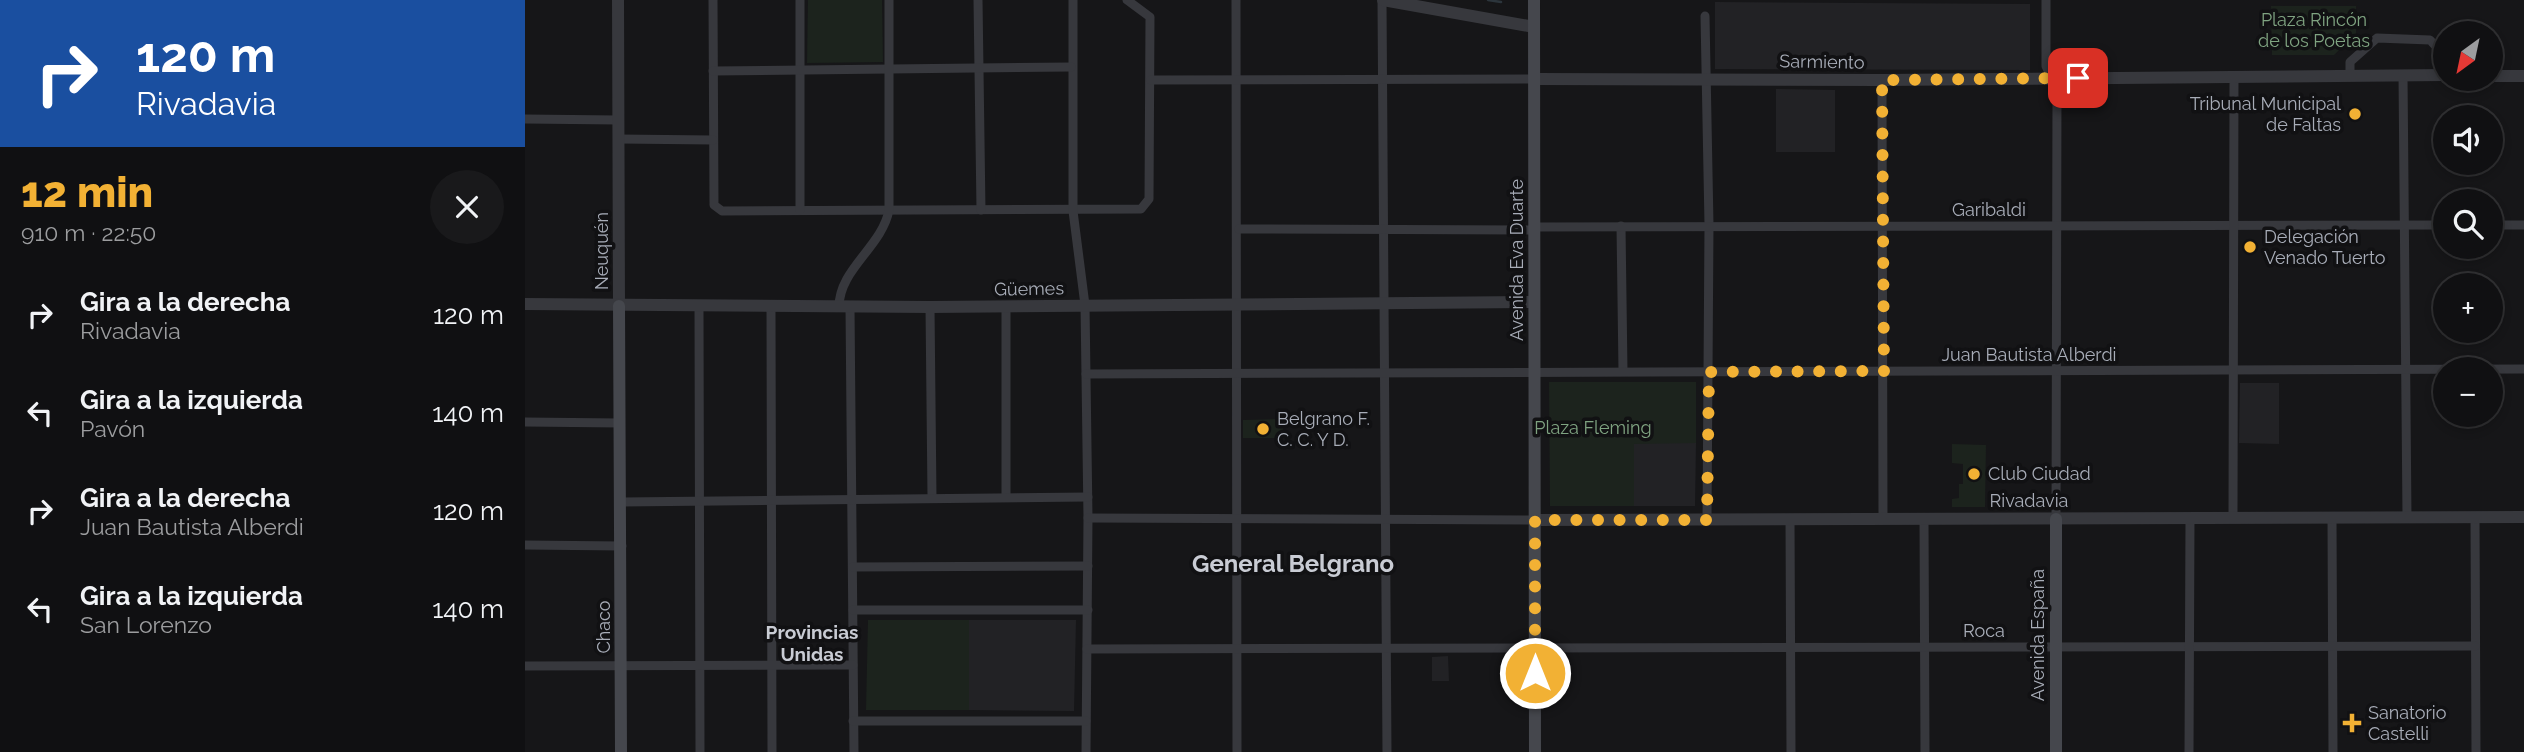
<!DOCTYPE html>
<html lang="es">
<meta charset="utf-8">
<style>
:root{--surface:#101012;--page:#19191b;--text:#f1f3f6;--muted:#9c9d9f;--line:#303032;--accent:#f2b134}
body{margin:0;font-family:Raleway,sans-serif;background:var(--page);color:var(--text);height:100vh;display:flex;flex-direction:column;font-size:26px;white-space:nowrap}
*{box-sizing:border-box;margin:0}
p{font-size:23px;color:var(--muted)}
.icon{flex:none;width:38px;height:38px;fill:none;stroke:currentColor;stroke-width:2;stroke-linecap:round;stroke-linejoin:round}
.map{position:relative;flex:1;overflow:hidden}
.sheet{display:flex;flex-direction:column;background:var(--surface);width:525px}
.sheet>*{flex:none}
.banner{background:#1a4fa0;color:#fff;overflow:hidden}
.needle{width:46px;rotate:213deg}
.controls{position:absolute;left:1908px;top:21px;display:grid;gap:14px}
.controls a{display:grid;place-items:center;width:70px;height:70px;border-radius:50%;background:var(--surface);box-shadow:0 4px 10px #0003,0 0 0 2px var(--line);font-size:35px}
.pin{position:absolute;display:grid;place-items:center;width:60px;height:60px;color:#fff;margin:-30px;border-radius:14px;box-shadow:0 4px 10px #0006}
.me{position:absolute;width:77px;margin:-38px;rotate:0deg;stroke-linejoin:round;filter:drop-shadow(0 0 5px #0008)}
.turn{display:flex;align-items:center;gap:24px;height:147px;padding:0 21px;font-size:32px}
.turn .icon{width:91px;height:91px;stroke-width:2.5}
.turn b{display:block;font-size:49px;line-height:60px}
.round{display:grid;place-items:center;flex:none;width:74px;height:74px;border-radius:37px;background:var(--page)}
.summary{display:flex;align-items:center;justify-content:space-between;height:119px;padding:0 21px}
h1{font-size:42px;font-weight:800;line-height:52px;color:var(--accent)}
ul{padding:0;list-style:none}
li{display:flex;align-items:center;gap:21px;height:98px;padding:0 21px}
li div{flex:1}
li b{display:block;font-size:26px}
li em{font-style:normal}
main{display:flex;flex:1;min-height:0}
.map>svg:first-child{display:block}
.built{fill:#222225}
.green{fill:#1c231d}
.lines{fill:none;stroke-linecap:round;stroke-linejoin:round}
.stream{stroke:#2c353c;stroke-width:2.5}
.minor{stroke:#37383d;stroke-width:9}
.tertiary{stroke:#37383d;stroke-width:12}
.secondary{stroke:#45474d;stroke-width:12}
.route{stroke:#f2b134;stroke-width:12;stroke-dasharray:0 21.6}
.poi-dot{fill:#f2b134;stroke:#111113;stroke-width:2.5}
.labels{text-anchor:middle;stroke-width:7;stroke-linejoin:round;paint-order:stroke}
.park-label{font-size:18px;fill:#7fa381;stroke:#111113}
.street-label{font-size:18px;fill:#a8adb8;stroke:#111113}
.poi-label{font-size:18px;fill:#a8adb8;stroke:#111113;text-anchor:start}
.neighbourhood-label{font-size:19px;font-weight:bold;fill:#c9ccd4;stroke:#111113}
.district-label{font-size:24px;font-weight:bold;fill:#c9ccd4;stroke:#111113}
</style>
<main>
<section class="sheet">
<div class="banner">
<div class="turn"><svg class="icon" aria-label="right" viewBox="0 0 24 24"><path d="M7 20v-9h11M14 6l5 5-5 5"/></svg><div><b>120 m</b>Rivadavia</div></div>
</div>
<div class="summary"><div><h1>12 min</h1><p>910 m · 22:50</p></div><a class="round"><svg class="icon" aria-label="close" viewBox="0 0 24 24"><path d="M6 6l12 12M18 6L6 18"/></svg></a></div>
<ul>
<li><svg class="icon" aria-label="right" viewBox="0 0 24 24"><path d="M7 20v-9h11M14 6l5 5-5 5"/></svg><div><b>Gira a la derecha</b><p>Rivadavia</p></div><em>120 m</em></li>
<li><svg class="icon" aria-label="left" viewBox="0 0 24 24"><path d="M17 20v-9H6M10 6l-5 5 5 5"/></svg><div><b>Gira a la izquierda</b><p>Pavón</p></div><em>140 m</em></li>
<li><svg class="icon" aria-label="right" viewBox="0 0 24 24"><path d="M7 20v-9h11M14 6l5 5-5 5"/></svg><div><b>Gira a la derecha</b><p>Juan Bautista Alberdi</p></div><em>120 m</em></li>
<li><svg class="icon" aria-label="left" viewBox="0 0 24 24"><path d="M17 20v-9H6M10 6l-5 5 5 5"/></svg><div><b>Gira a la izquierda</b><p>San Lorenzo</p></div><em>140 m</em></li>
</ul>
</section>
<div class="map">
<svg width="1999" height="752" viewBox="0 0 1999 752">
<rect width="100%" height="100%" fill="#161618"/>
<g class="built">
<polygon points="1190,2 1505,4 1505,70 1190,69"/>
<polygon points="1251,89 1310,90 1310,152 1251,152"/>
<polygon points="1715,383 1754,383 1754,444 1714,443"/>
<polygon points="1108,443 1171,443 1170,506 1109,506"/>
<polygon points="444,620 551,620 549,711 444,710"/>
<polygon points="923,656 924,681 907,681 907,657"/>
</g>
<g class="green">
<polygon points="283,0 357,0 358,62 282,63"/>
<polygon points="1746,6 1831,6 1831,34 1809,55 1747,55"/>
<polygon points="1024,382 1171,382 1171,443 1109,444 1109,506 1025,506"/>
<polygon points="758,419 758,438 718,438 718,420"/>
<polygon points="1427,444 1461,445 1460,507 1427,507 1427,499 1434,498 1434,484 1438,484 1438,464 1427,463"/>
<polygon points="343,620 444,620 444,710 341,710"/>
</g>
<g class="lines">
<polyline class="stream" points="963,0 976,2"/>
<g class="minor">
<polyline points="188,0 189,205 197,211 616,209 624,199 625,17 602,0"/>
<polyline points="275,0 275,210"/>
<polyline points="453,0 456,210"/>
<polyline points="548,0 548,211 560,305 563,518 561,752"/>
<polyline points="711,0 712,752"/>
<polyline points="857,0 862,752"/>
<polyline points="1521,0 1521,66 1532,89 1531,519"/>
<polyline points="1180,16 1184,225 1182,520"/>
<polyline points="188,71 546,67"/>
<polyline points="1878,75 1882,517"/>
<polyline points="1825,76 1825,62 1852,38 1905,40 1920,56"/>
<polyline points="626,80 1010,79"/>
<polyline points="1357,80 1358,519"/>
<polyline points="0,119 93,120"/>
<polyline points="94,139 188,140"/>
<polyline points="1965,225 1999,225"/>
<polyline points="1096,226 1098,371"/>
<polyline points="1009,227 1920,225"/>
<polyline points="714,229 1009,230"/>
<polyline points="481,306 481,497"/>
<polyline points="174,307 175,752"/>
<path d="M314 307C314 269 357 247 364 210V0"/>
<polyline points="325,307 329,752"/>
<polyline points="405,307 407,498"/>
<polyline points="246,308 247,752"/>
<polyline points="561,374 1999,369"/>
<polyline points="0,422 95,423"/>
<polyline points="97,502 563,497"/>
<polyline points="563,518 1010,520"/>
<polyline points="1708,518 1709,77"/>
<polyline points="1807,518 1808,752"/>
<polyline points="1950,518 1951,752"/>
<polyline points="1265,519 1266,752"/>
<polyline points="1399,519 1400,752"/>
<polyline points="0,545 97,546"/>
<polyline points="328,567 563,566"/>
<polyline points="328,610 563,610"/>
<polyline points="562,649 1950,646"/>
<polyline points="0,666 328,665"/>
<polyline points="328,721 561,721"/>
<polyline points="1664,752 1665,519"/>
</g>
<g class="tertiary">
<polyline points="93,0 94,306"/>
<polyline points="858,0 1009,27"/>
<polyline points="1965,76 1999,76"/>
<polyline points="1010,79 1357,80 1920,75"/>
<polyline points="0,304 405,307 1008,302"/>
<polyline points="1010,520 1999,517"/>
</g>
<g class="secondary">
<polyline points="1009,0 1010,752"/>
<polyline points="94,306 96,752"/>
<polyline points="1531,519 1531,752"/>
</g>
</g>
<g class="lines">
<polyline class="route" points="1010,673 1010,520 1182,520 1184,372 1359,371 1357,80 1553,78"/>
</g>
<g class="poi-dot">
<circle cx="1830" cy="114" r="7"/>
<circle cx="1725" cy="247" r="7"/>
<circle cx="738" cy="429" r="7"/>
<circle cx="1449" cy="474" r="7"/>
<path d="M1823.5 712.5h7v7h7v7h-7v7h-7v-7h-7v-7h7z"/>
</g>
<g class="labels">
<g class="park-label">
<text x="1789" y="26">Plaza Rincón<tspan x="1789" dy="21">de los Poetas</tspan></text>
<text x="1068" y="434">Plaza Fleming</text>
</g>
<g class="street-label">
<text transform="translate(1297 62) rotate(1)" y="6">Sarmiento</text>
<text x="1464" y="216">Garibaldi</text>
<text transform="translate(77 251) rotate(-90)" y="6">Neuquén</text>
<text transform="translate(992 260) rotate(-90)" y="6">Avenida Eva Duarte</text>
<text transform="translate(504 289) rotate(-1)" y="6">Güemes</text>
<text x="1504" y="361">Juan Bautista Alberdi</text>
<text x="1504" y="507">Rivadavia</text>
<text transform="translate(79 627) rotate(-90)" y="6">Chaco</text>
<text x="1459" y="637">Roca</text>
<text transform="translate(1513 635) rotate(-90)" y="6">Avenida España</text>
</g>
<g class="poi-label">
<text x="1816" y="110" text-anchor="end">Tribunal Municipal<tspan x="1816" dy="21">de Faltas</tspan></text>
<text x="1739" y="243">Delegación<tspan x="1739" dy="21">Venado Tuerto</tspan></text>
<text x="752" y="425">Belgrano F.<tspan x="752" dy="21">C. C. Y D.</tspan></text>
<text x="1463" y="480">Club Ciudad</text>
<text x="1843" y="719">Sanatorio<tspan x="1843" dy="21">Castelli</tspan></text>
</g>
<g class="neighbourhood-label">
<text x="287" y="639">Provincias<tspan x="287" dy="22">Unidas</tspan></text>
</g>
<g class="district-label">
<text x="768" y="572">General Belgrano</text>
</g>
</g>
</svg>
<div class="controls">
<a><svg class="needle" viewBox="-14 -14 28 28"><path d="M0-13l5 13h-10z" fill="#e53935"/><path d="M0 13l5-13h-10z" fill="#9c9d9f"/></svg></a>
<a><svg class="icon" aria-label="sound" viewBox="0 0 24 24"><path d="M4 9h4l5-4v14l-5-4H4zM17 9q2 3 0 6"/></svg></a>
<a><svg class="icon" aria-label="search" viewBox="0 0 24 24"><circle cx="10" cy="10" r="6"/><path d="M15 15l6 6"/></svg></a>
<a>+</a>
<a>−</a>
</div>
<div class="pin" style="left:1553px;top:78px;background:#d93025"><svg class="icon" aria-label="arrive" viewBox="0 0 24 24"><path d="M6 21V4h12l-3 4 3 4H6"/></svg></div>
<svg class="me" style="left:1010px;top:673px" viewBox="-20 -20 40 40"><circle r="17" fill="#f2b134" stroke="#fff" stroke-width="3"/><path d="M0-11L8 9 0 5-8 9z" fill="#fff"/></svg>
</div>
</main>
